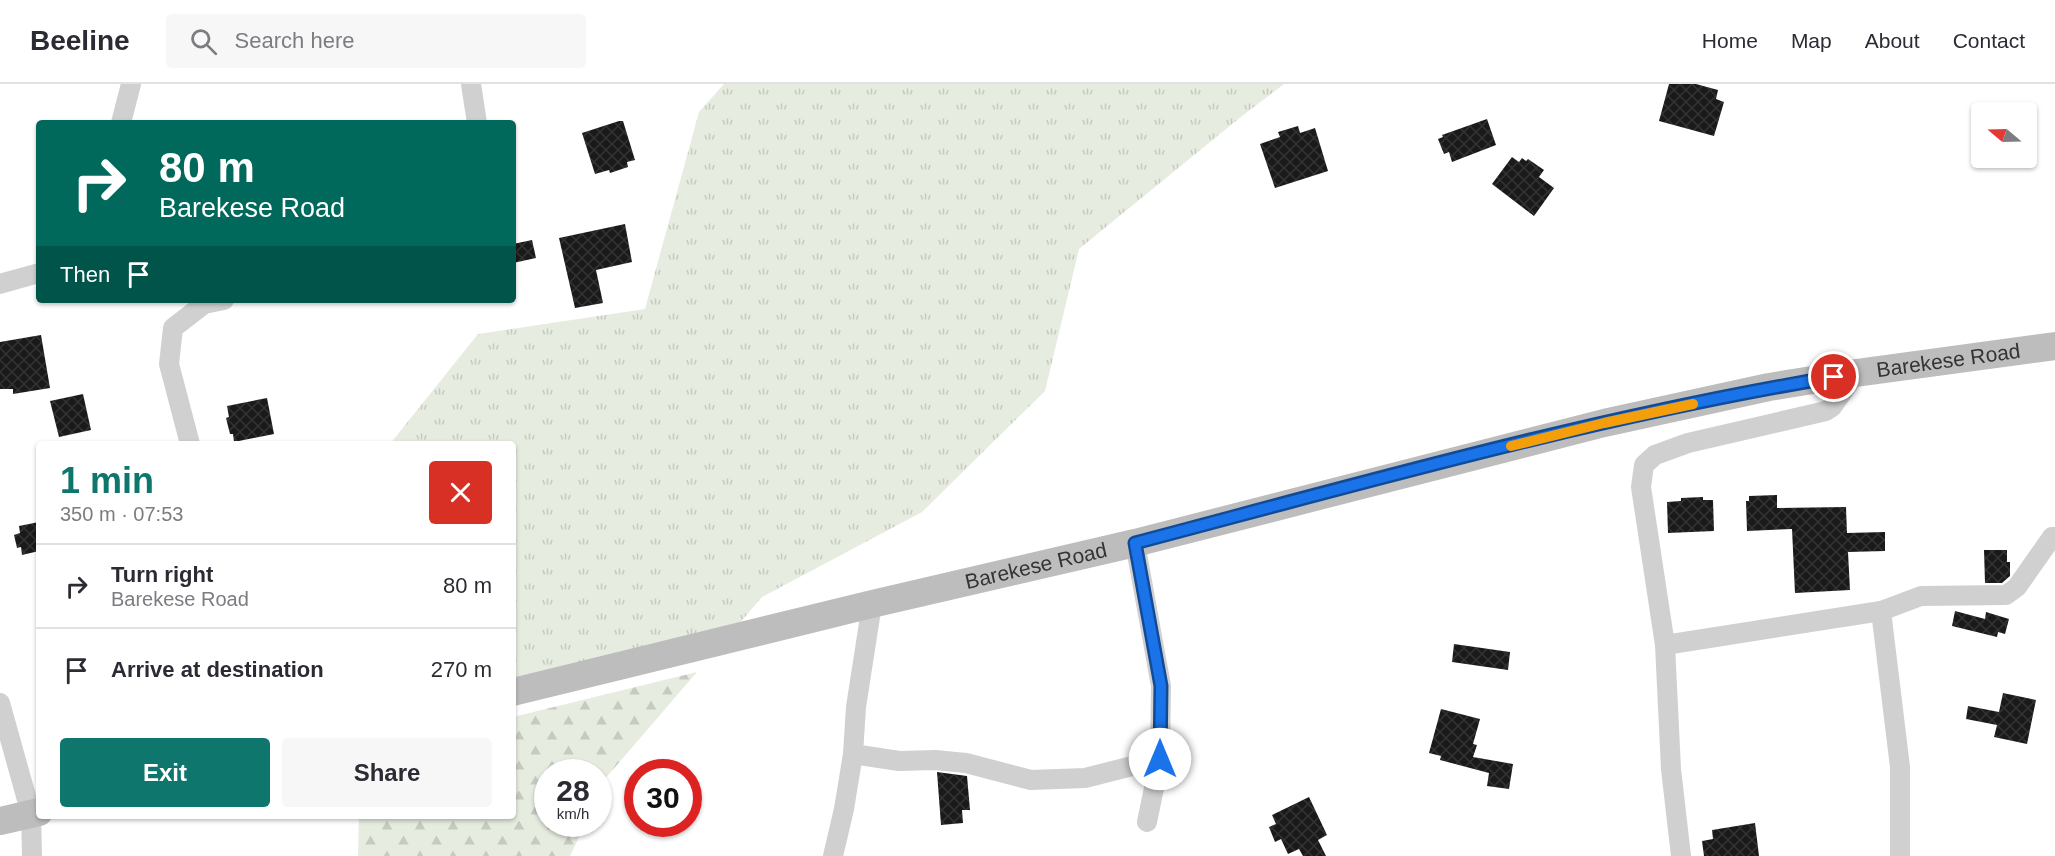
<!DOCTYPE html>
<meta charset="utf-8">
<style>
:root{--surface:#fff;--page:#f7f7f7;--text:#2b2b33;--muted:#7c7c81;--line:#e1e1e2;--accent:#0f766e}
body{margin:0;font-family:Helvetica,sans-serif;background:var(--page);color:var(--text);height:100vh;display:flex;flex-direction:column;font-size:22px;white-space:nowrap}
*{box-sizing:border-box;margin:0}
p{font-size:20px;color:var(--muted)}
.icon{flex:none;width:33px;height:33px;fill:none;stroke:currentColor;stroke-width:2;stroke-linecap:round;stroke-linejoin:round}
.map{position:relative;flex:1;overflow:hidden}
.drawer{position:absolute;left:36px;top:357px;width:480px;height:378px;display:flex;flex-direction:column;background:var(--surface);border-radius:6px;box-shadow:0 2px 4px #0004}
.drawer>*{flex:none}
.banner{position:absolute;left:36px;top:36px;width:480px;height:183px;border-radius:6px;box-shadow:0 2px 4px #0004;background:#00695c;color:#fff;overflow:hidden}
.needle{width:39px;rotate:289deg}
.buttons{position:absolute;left:1971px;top:18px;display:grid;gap:12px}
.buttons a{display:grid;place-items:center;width:66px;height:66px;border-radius:6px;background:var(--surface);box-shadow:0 2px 4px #0004;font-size:30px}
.speed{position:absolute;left:534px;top:675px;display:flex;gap:12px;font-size:30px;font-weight:700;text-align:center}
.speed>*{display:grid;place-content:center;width:78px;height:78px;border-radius:50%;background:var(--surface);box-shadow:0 2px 4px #0004;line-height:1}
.speed small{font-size:15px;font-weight:400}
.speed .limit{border:9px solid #d22;background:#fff;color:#111}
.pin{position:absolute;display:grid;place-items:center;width:51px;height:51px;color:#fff;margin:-26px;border:3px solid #fff;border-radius:50%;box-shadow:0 2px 6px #0007}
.me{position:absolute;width:66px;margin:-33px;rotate:0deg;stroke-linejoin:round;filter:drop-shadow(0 0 4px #0008)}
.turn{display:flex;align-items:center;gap:21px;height:126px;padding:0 24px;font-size:27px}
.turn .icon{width:78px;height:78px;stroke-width:2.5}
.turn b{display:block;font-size:42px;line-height:51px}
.then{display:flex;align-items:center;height:57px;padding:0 24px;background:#0003;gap:12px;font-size:22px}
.round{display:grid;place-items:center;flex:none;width:63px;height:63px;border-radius:6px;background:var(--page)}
.summary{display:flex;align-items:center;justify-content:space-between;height:102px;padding:0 24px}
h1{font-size:36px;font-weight:700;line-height:45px;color:var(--accent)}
.primary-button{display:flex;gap:12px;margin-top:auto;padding:12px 24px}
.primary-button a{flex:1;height:69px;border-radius:6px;background:var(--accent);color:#fff;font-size:24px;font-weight:700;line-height:69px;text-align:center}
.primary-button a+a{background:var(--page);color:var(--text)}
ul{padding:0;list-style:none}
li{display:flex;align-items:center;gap:18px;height:84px;padding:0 24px;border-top:2px solid var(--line)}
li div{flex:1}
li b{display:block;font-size:22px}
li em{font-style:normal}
header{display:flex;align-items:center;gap:36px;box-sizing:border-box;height:84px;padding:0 30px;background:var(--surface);border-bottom:2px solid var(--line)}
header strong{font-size:28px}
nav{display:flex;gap:33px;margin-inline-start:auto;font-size:21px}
.search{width:420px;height:54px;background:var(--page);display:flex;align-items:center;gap:15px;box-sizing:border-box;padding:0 21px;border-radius:6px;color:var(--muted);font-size:22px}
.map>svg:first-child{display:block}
.grass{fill:url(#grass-tufts)}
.forest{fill:url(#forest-firs)}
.building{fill:url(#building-cross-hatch)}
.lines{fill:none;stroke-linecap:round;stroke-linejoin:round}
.street{stroke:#d0d0d0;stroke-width:20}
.secondary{stroke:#bdbdbd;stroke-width:28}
.route-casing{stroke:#114b97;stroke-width:15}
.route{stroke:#1a73e8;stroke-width:10}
.slow{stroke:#f59e0b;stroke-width:10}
.labels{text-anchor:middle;stroke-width:6;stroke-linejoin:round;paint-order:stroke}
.street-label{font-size:21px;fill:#333;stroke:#fff}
</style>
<header>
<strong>Beeline</strong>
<div class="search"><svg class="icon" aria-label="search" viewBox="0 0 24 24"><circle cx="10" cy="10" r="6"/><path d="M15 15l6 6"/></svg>Search here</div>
<nav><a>Home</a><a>Map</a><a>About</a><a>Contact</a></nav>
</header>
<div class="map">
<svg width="2055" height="772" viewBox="0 0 2055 772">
<defs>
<pattern id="grass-tufts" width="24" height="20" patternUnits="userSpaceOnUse" patternTransform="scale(1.5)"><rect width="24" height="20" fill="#e6ecdf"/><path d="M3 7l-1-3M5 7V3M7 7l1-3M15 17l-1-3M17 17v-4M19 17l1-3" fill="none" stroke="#c6cbc0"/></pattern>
<pattern id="forest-firs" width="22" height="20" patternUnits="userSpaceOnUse" patternTransform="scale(1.5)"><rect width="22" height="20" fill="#e6ecdf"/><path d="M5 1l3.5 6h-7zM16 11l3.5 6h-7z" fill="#c6cbc0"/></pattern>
<pattern id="building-cross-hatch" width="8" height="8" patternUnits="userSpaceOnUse" patternTransform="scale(1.5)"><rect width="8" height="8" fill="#1a1a1a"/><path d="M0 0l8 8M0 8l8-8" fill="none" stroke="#333"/></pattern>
</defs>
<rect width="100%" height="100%" fill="#fff"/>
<polygon class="grass" points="724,0 1284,0 1242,32 1079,165 1045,307 922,428 762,513 733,547 513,596 513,360 390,360 478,250 645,225 699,28"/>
<polygon class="forest" points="697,588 604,696 599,708 598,688 548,688 548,740 585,740 570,772 358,772 359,732 513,732 513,633"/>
<g class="building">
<polygon points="1669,0 1696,0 1718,6 1716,15 1724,18 1714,52 1659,37"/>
<polygon points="1487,35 1496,61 1452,78 1449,68 1444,70 1438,55 1443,53 1442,51"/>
<polygon points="619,37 623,37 635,76 627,78 628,83 610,89 609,86 595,90 582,49"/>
<polygon points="1298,42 1300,49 1315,44 1328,87 1275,104 1260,60 1280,53 1278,48"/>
<polygon points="1512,73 1519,78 1522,74 1526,77 1528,75 1544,86 1539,93 1554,104 1534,132 1492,100"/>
<polygon points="625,140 632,178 596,186 603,219 575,224 559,154"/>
<polygon points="532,156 536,174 513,179 513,160"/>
<polygon points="41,251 50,304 13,310 13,305 0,305 0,258"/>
<polygon points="83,310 91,346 59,353 50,317"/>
<polygon points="267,314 274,350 234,358 233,350 230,350 226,334 229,333 227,322"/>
<polygon points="1777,411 1777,424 1846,423 1847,449 1885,448 1885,467 1848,468 1850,506 1795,509 1792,445 1747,447 1746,417 1749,417 1749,412"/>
<polygon points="1703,413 1703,416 1713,416 1714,447 1668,449 1667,418 1681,417 1681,414"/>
<polygon points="39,438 39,467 22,471 21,463 17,464 14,451 20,449 19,442"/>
<polygon points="1984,466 2007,466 2007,478 2010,478 2010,492 2002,499 1985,499"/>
<polygon points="1955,527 1985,535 1986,528 2009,535 2005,550 1998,548 1997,553 1952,542"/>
<polygon points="1454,560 1510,568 1508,586 1452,578"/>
<polygon points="2003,609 2036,616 2027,660 1994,653 1997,641 1966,635 1968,622 1999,628"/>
<polygon points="1441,625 1480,635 1473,660 1477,661 1473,673 1513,680 1509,705 1487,702 1489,689 1440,676 1441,672 1429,669"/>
<polygon points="937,688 967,692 970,726 962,726 963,739 941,741"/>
<polygon points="1309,713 1327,751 1318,756 1326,772 1303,772 1299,765 1288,770 1281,755 1275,758 1269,743 1276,740 1272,731"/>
<polygon points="1755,739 1759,772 1704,772 1702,757 1713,755 1712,746"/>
</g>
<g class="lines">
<g class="street">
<polyline points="471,0 477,39"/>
<polyline points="121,39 131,0"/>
<polyline points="0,200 39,189"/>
<polyline points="190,360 169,280 173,244 204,220 224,216"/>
<polyline points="1135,459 1161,602 1160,675 1147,738"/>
<polyline points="1881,527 1900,683 1900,772"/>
<polyline points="1665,561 1881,527 1921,512 2006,511 2017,503 2052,453 2055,453"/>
<polyline points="0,619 31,730 32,772"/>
<polyline points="853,670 899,677 935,676 966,679 1031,696 1085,694 1160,675"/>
<polyline points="833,772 844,725 853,670 856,623 872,520"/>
<polyline points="1681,772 1671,685 1665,561 1641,403 1644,381 1655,371 1688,359 1826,327 1832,323 1856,289"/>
</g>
<g class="secondary">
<path id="s1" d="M513 608 872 520 1135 459 1604 339 1769 303 1856 289 2055 262"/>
<polyline points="0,737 39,728"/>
</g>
</g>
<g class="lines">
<defs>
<path id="route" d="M1160 675 1161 602 1135 459C1366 398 1598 332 1834 293"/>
</defs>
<use href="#route" class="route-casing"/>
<use href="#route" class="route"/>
<polyline class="slow" points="1511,362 1604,339 1693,320"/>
</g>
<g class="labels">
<g class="street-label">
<text dy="7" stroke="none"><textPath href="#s1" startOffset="1474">Barekese Road</textPath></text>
<text dy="7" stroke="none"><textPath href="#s1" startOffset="538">Barekese Road</textPath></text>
</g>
</g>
</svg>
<div class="buttons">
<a><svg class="needle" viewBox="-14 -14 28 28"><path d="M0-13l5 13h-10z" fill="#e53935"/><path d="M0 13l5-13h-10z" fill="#7c7c81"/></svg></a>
</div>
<div class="speed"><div>28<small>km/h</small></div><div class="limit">30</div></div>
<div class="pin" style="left:1834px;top:293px;background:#d93025"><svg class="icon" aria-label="arrive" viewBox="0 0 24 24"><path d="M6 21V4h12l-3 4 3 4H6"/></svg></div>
<svg class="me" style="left:1160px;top:675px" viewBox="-20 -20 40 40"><circle r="19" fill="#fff"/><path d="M0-13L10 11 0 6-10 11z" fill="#1a73e8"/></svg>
<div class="banner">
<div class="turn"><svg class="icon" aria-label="right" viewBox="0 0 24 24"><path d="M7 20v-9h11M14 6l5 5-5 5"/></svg><div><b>80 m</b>Barekese Road</div></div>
<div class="then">Then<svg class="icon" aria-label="arrive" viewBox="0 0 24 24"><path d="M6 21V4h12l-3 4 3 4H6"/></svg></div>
</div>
<section class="drawer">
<div class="summary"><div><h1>1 min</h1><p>350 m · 07:53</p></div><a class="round" style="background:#d93025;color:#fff"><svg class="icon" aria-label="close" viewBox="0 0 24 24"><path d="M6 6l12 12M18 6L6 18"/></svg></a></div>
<ul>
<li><svg class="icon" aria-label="right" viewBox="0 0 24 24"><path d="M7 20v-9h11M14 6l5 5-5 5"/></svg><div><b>Turn right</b><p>Barekese Road</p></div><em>80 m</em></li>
<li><svg class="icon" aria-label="arrive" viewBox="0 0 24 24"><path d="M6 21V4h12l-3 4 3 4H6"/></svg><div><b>Arrive at destination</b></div><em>270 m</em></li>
</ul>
<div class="primary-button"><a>Exit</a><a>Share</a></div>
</section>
</div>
